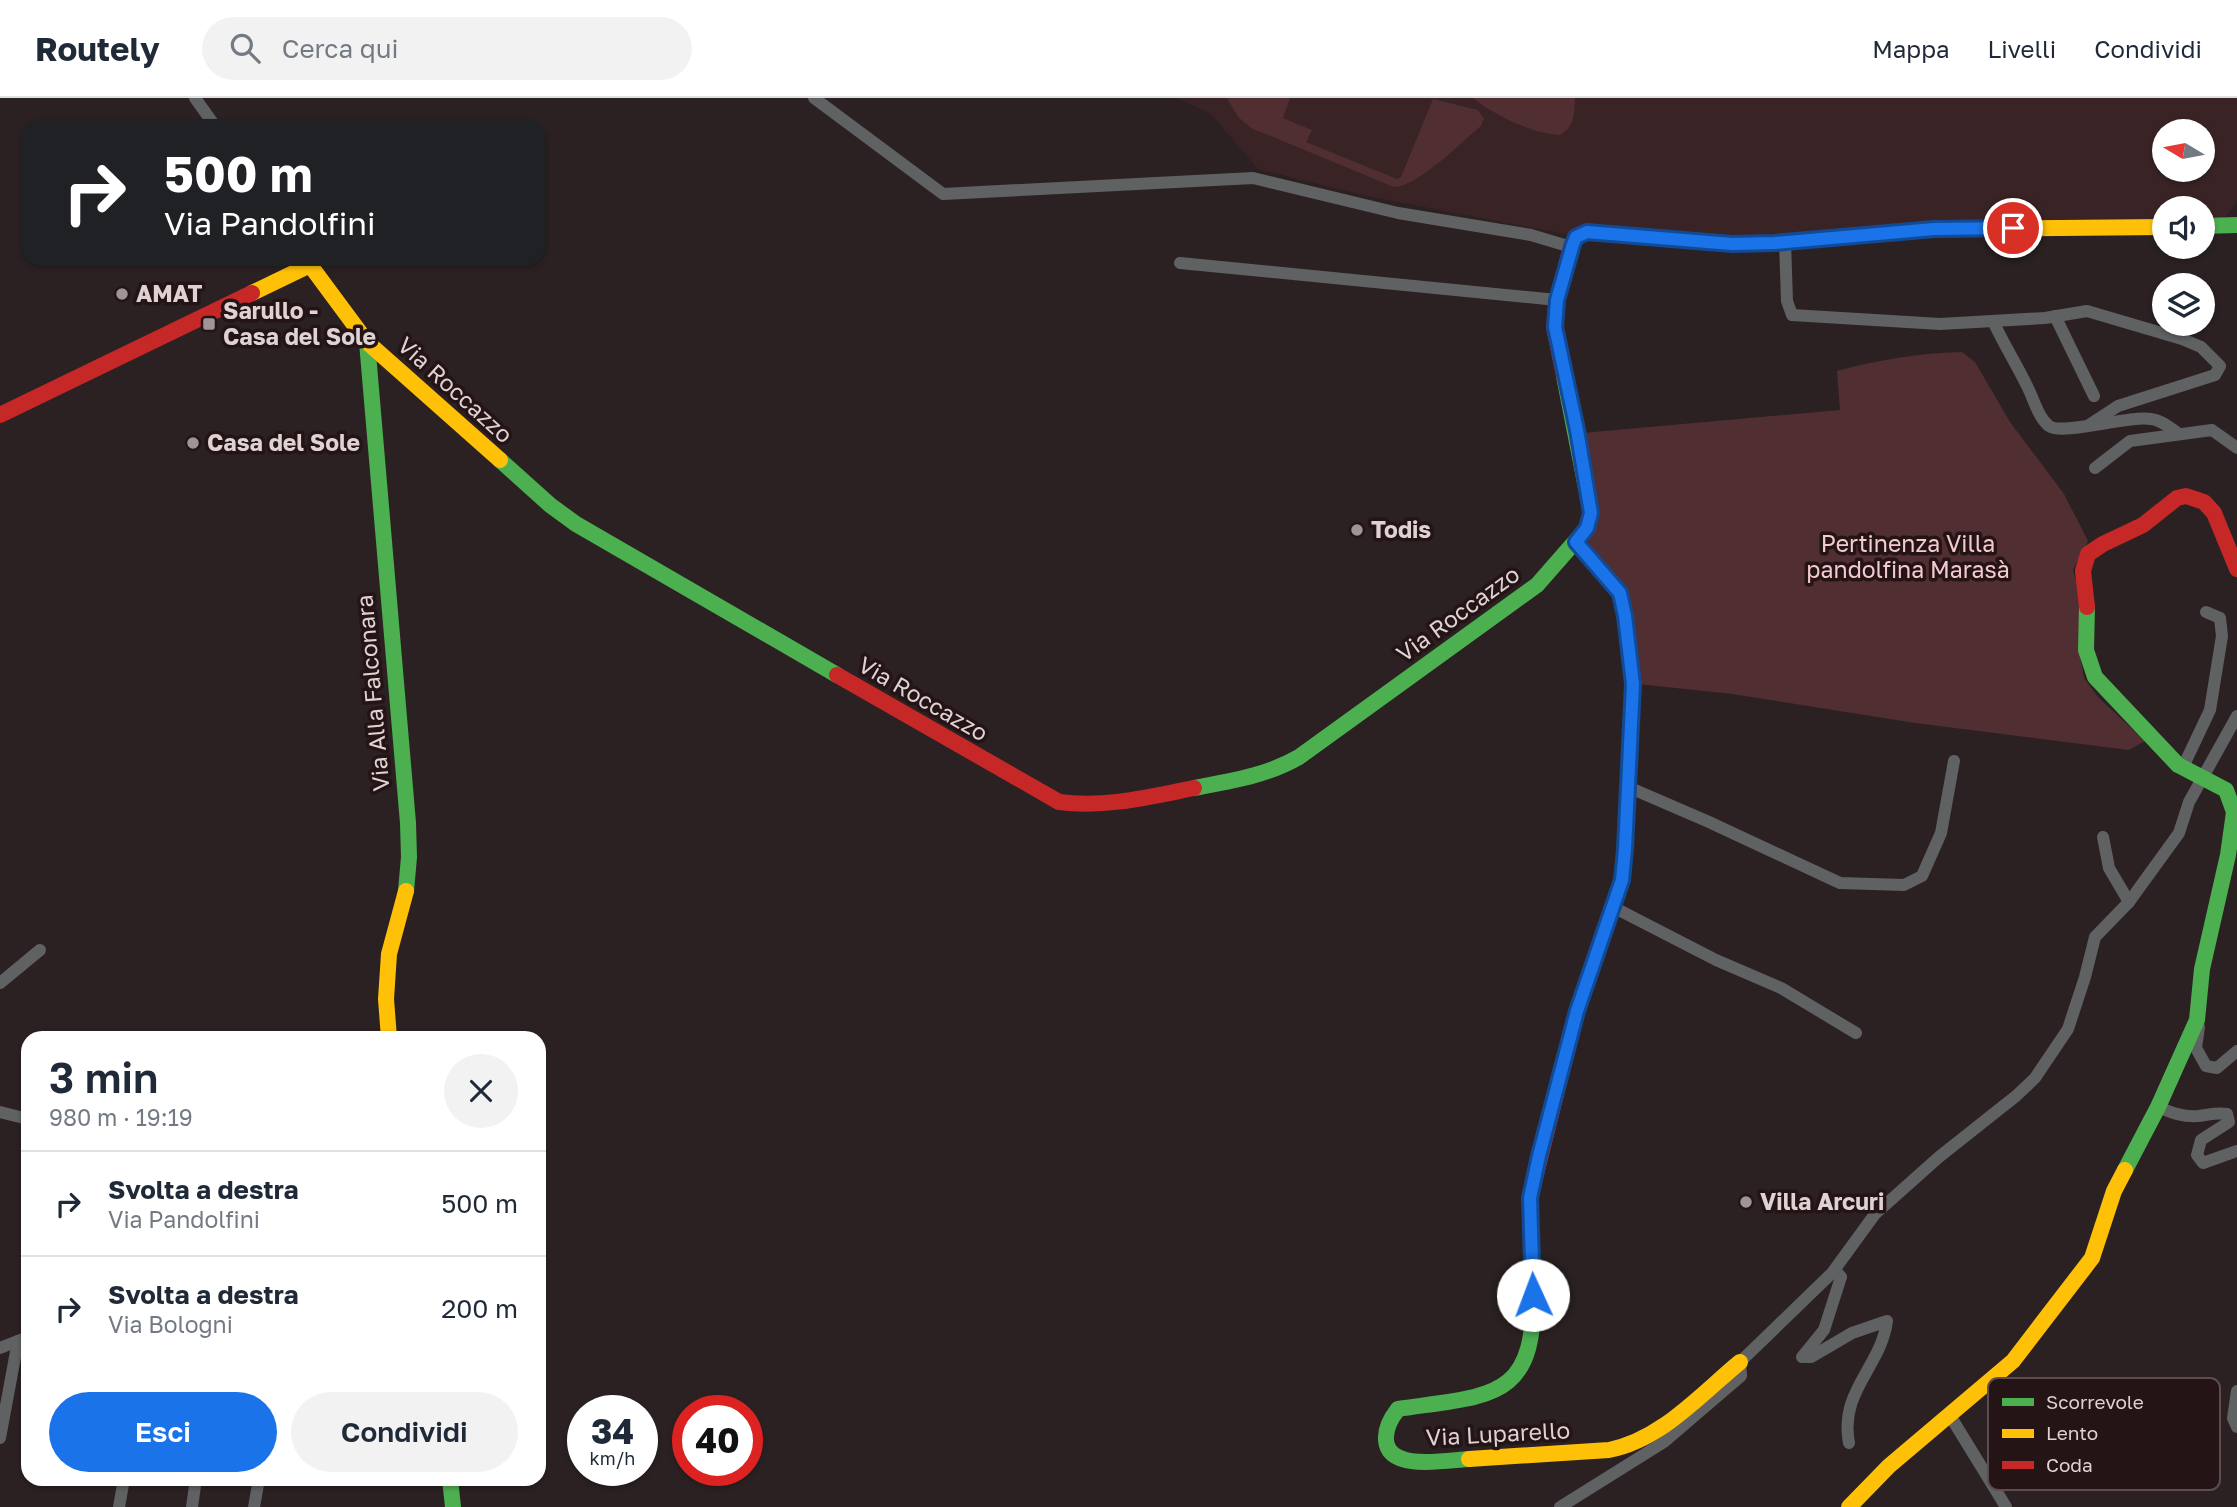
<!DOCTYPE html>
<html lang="it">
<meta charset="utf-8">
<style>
:root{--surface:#fff;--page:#f2f2f3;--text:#1f2937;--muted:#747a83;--line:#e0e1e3;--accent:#1a73e8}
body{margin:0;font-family:"Golos Text",sans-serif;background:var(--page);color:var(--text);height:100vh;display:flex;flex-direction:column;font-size:26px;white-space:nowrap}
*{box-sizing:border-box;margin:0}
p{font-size:23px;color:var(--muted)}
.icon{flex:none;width:38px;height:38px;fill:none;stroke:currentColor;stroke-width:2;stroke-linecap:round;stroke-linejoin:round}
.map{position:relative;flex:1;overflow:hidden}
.side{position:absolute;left:21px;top:933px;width:525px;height:455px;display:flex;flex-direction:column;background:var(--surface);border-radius:21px;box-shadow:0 2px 5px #0004}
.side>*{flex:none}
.hud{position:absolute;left:21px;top:21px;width:525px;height:147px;border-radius:21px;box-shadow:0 2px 5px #0004;background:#202124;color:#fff;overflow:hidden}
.needle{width:46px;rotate:280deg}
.fabs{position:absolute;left:2152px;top:21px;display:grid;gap:14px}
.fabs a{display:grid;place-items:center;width:63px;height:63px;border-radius:50%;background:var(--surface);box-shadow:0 2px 5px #0004;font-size:35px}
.speed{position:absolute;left:567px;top:1297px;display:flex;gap:14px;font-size:35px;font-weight:700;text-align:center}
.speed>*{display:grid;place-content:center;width:91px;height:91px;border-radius:50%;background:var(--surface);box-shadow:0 2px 5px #0004;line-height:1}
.speed small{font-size:18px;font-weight:400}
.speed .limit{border:10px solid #d22;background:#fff;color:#111}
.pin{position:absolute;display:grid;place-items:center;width:60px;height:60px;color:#fff;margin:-30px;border:4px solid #fff;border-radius:50%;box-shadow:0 2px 7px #0007}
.me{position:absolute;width:77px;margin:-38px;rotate:358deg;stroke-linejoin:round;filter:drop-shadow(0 0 5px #0008)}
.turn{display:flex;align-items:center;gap:24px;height:147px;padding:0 28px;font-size:32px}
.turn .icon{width:91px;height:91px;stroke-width:2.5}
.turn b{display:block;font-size:49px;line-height:60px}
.round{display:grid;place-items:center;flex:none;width:74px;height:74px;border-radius:37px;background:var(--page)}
.summary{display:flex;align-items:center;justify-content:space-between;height:119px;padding:0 28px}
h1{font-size:42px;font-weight:600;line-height:52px}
.primary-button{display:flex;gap:14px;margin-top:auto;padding:14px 28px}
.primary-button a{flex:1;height:80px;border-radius:42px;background:var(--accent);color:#fff;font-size:28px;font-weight:600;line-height:80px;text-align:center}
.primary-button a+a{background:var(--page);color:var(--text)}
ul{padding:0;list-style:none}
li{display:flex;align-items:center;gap:21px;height:105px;padding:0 28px;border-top:2px solid var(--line)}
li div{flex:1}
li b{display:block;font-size:26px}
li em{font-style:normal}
header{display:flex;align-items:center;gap:42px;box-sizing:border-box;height:98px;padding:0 35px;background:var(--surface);border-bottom:2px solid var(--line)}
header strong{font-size:33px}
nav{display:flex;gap:38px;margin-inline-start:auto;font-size:24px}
.search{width:490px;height:63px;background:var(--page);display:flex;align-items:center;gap:18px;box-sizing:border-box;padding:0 24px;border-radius:38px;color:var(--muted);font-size:26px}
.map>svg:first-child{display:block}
.built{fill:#392325;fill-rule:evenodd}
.green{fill:#512e32}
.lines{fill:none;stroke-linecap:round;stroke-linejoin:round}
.street{stroke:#606163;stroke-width:12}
.fast{stroke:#4caf50;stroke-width:16}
.slow{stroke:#ffc107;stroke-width:16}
.jam{stroke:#c62828;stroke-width:16}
.route-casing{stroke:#114b97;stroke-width:18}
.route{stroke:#1a73e8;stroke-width:12}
.poi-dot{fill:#a09495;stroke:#251416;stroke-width:2.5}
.labels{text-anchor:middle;stroke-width:7;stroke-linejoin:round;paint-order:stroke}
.poi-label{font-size:23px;font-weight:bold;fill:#dfd2d3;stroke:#251416;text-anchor:start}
.street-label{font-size:23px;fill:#dfd2d3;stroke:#251416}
.park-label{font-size:23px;fill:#f5cace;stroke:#251416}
.key{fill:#251416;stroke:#5d4d4f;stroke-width:2}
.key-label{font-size:19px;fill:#dfd2d3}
</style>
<header>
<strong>Routely</strong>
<div class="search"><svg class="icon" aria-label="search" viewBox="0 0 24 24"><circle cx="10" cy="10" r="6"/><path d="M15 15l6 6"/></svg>Cerca qui</div>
<nav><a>Mappa</a><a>Livelli</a><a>Condividi</a></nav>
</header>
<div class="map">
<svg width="2237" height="1409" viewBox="0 0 2237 1409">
<rect width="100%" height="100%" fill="#2b2122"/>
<path class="built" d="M1177 0H2237V104L2221 125 2203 124V110H2165V123L1752 140 1570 137 1367 98 1258 71 1211 16ZM2165 33H2203V72H2165Z"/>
<g class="green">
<path d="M1227 0H1290L1283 20 1312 32 1306 44 1397 81 1401 79 1433 1 1478 12 1484 21 1481 28C1461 44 1418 89 1394 89L1251 30 1238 19Z"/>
<path d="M1473 0H1575C1574 17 1575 28 1560 37 1535 37 1492 16 1473 0Z"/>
<path d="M1962 254 1975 264 2010 324 2064 396 2088 443 2073 472 2081 501 2080 558 2084 580 2098 599 2145 643 2129 652 1915 625 1732 596 1638 586 1630 520 1589 453 1583 335 1840 312 1837 273C1877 262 1920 255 1962 254Z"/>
</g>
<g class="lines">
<g class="street">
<polyline points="195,0 215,28"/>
<polyline points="814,0 943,96 1253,80 1398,115 1531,137 1571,149"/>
<polyline points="1785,144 1787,203 1792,217 1940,226 2045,220 2087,213 2182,241 2201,249 2220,268 2215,277 2118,308 2089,327"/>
<polyline points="1180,165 1557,202"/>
<polyline points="2055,218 2094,298"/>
<path d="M1993 223C2004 247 2017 267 2028 290 2034 302 2038 319 2049 328 2062 338 2129 317 2151 321 2162 322 2170 330 2179 336"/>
<polyline points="2095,370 2130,343 2212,332 2237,350"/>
<polyline points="2183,669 2210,612 2222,538 2220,520 2206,514"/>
<polyline points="1628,689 1709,724 1840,785 1904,787 1922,778 1941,735 1954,663"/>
<polyline points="2103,739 2109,770 2129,804"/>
<polyline points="1613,809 1716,862 1781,890 1856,935"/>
<polyline points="0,885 40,852"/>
<polyline points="2199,929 2196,950 2206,968 2217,970 2237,953"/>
<path d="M2158 1009C2172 1015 2183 1019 2198 1018 2209 1017 2216 1014 2227 1016L2229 1024 2201 1042 2197 1057 2203 1065 2237 1053"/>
<polyline points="0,1014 28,1021"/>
<path d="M1835 1172 1841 1179 1824 1232 1802 1259H1811L1852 1235 1887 1223C1881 1269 1839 1293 1849 1345"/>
<polyline points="0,1250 28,1239"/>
<polyline points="2237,1293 2233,1320 2237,1329"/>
<polyline points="1949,1316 2006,1409"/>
<polyline points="0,1340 18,1243"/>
<polyline points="119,1409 124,1381"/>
<polyline points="192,1409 196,1381"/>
<polyline points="254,1409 259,1381"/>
<polyline points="1560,1409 1664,1344 1741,1278 1740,1264 1832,1175 1875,1116 1939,1059 2016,998 2035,980 2068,931 2085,879 2095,839 2129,804 2179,735 2189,704 2237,618"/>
</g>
<g class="fast">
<polyline points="2203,128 2237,127"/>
<polyline points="367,244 408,725 409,759 406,793"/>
<polyline points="500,362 550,407 576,426 837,577"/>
<polyline points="1576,445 1620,495 1625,518 1633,586 1625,749"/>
<polyline points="2087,509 2086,552 2095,579 2178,667 2226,692 2234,714 2228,757 2202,871 2197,922 2158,1009 2125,1072"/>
<path d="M1194 690C1231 683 1266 678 1299 659L1537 487 1587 430 1591 415 1564 278"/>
<path d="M1469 1361C1447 1362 1388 1374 1386 1342 1385 1330 1391 1320 1398 1311 1491 1297 1537 1304 1533 1190"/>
<polyline points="450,1381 453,1409"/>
</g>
<g class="slow">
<polyline points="1643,139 1732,146 1774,145 1934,131 2165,129"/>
<polyline points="252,195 310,167 367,244 500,362"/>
<polyline points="389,940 386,901 389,856 406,793"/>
<path d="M1469 1361 1609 1352C1661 1342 1700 1297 1740 1264"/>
<polyline points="1849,1409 1889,1368 2013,1263 2092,1160 2114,1093 2125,1072"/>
</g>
<g class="jam">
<polyline points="1564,278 1554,229 1557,202 1571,149 1576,139 1587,134 1643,139"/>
<polyline points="0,317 252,195"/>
<polyline points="2087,509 2083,473 2088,456 2103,446 2143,427 2177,400 2186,398 2204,404 2214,415 2237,471"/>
<path d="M837 577 1059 704C1105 710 1149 699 1194 690"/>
<polyline points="1533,1190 1530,1100 1577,913 1622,782 1625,749"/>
</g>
</g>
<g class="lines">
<defs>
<polyline id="route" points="1533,1197 1530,1100 1539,1058 1577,913 1622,782 1625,751 1633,586 1625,518 1620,495 1576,444 1587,430 1591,415 1577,332 1555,229 1557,202 1573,146 1576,139 1587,134 1732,146 1774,145 1934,131 2013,130"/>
</defs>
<use href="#route" class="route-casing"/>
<use href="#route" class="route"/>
</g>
<g class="poi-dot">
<circle cx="122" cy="196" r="7"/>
<rect x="202" y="219" width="14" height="14" rx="3.5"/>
<circle cx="193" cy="345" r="7"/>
<circle cx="1357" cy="432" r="7"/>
<circle cx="1746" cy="1104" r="7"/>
</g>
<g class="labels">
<g class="poi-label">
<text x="136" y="204">AMAT</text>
<text x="223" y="221">Sarullo -<tspan x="223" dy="26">Casa del Sole</tspan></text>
<text x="207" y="353">Casa del Sole</text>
<text x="1371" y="440">Todis</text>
<text x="1760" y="1112">Villa Arcuri</text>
</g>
<g class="street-label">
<text transform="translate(455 292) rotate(42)" y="8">Via Roccazzo</text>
<text transform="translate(1458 516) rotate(-36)" y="8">Via Roccazzo</text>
<text transform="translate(373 595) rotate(-95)" y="8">Via Alla Falconara</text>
<text transform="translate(923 601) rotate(30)" y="8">Via Roccazzo</text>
<text transform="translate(1498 1336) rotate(-3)" y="8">Via Luparello</text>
</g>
<g class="park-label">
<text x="1908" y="454">Pertinenza Villa<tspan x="1908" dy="26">pandolfina Marasà</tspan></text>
</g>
</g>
<rect x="1988" y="1280" width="232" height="112" rx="10" class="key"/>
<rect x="2002" y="1300" width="32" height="8" fill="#4caf50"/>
<rect x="2002" y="1331" width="32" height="9" fill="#ffc107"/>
<rect x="2002" y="1363" width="32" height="8" fill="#c62828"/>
<g class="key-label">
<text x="2046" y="1311">Scorrevole</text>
<text x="2046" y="1342">Lento</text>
<text x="2046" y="1374">Coda</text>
</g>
</svg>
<div class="fabs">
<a><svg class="needle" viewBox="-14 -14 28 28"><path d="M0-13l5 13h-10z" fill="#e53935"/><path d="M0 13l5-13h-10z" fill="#747a83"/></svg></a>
<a><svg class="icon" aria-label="sound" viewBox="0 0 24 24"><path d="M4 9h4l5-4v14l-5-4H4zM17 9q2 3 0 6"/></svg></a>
<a><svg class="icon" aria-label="layers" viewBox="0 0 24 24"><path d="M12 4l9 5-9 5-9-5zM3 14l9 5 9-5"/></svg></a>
</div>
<div class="speed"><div>34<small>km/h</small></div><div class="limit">40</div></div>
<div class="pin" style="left:2013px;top:130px;background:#d93025"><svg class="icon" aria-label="arrive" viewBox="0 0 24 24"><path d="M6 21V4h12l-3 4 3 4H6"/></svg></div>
<svg class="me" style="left:1533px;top:1197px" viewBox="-20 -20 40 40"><circle r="19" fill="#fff"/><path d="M0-13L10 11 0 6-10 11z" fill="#1a73e8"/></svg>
<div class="hud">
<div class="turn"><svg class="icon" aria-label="right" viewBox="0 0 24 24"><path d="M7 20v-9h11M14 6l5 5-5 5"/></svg><div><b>500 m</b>Via Pandolfini</div></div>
</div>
<section class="side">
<div class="summary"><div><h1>3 min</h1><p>980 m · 19:19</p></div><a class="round"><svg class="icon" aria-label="close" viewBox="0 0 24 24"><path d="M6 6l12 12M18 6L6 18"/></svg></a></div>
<ul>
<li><svg class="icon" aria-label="right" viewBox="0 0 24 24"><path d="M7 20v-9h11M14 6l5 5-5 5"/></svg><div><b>Svolta a destra</b><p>Via Pandolfini</p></div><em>500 m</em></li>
<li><svg class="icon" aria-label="right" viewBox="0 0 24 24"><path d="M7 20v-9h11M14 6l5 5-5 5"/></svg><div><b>Svolta a destra</b><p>Via Bologni</p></div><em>200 m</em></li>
</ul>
<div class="primary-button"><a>Esci</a><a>Condividi</a></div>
</section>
</div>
